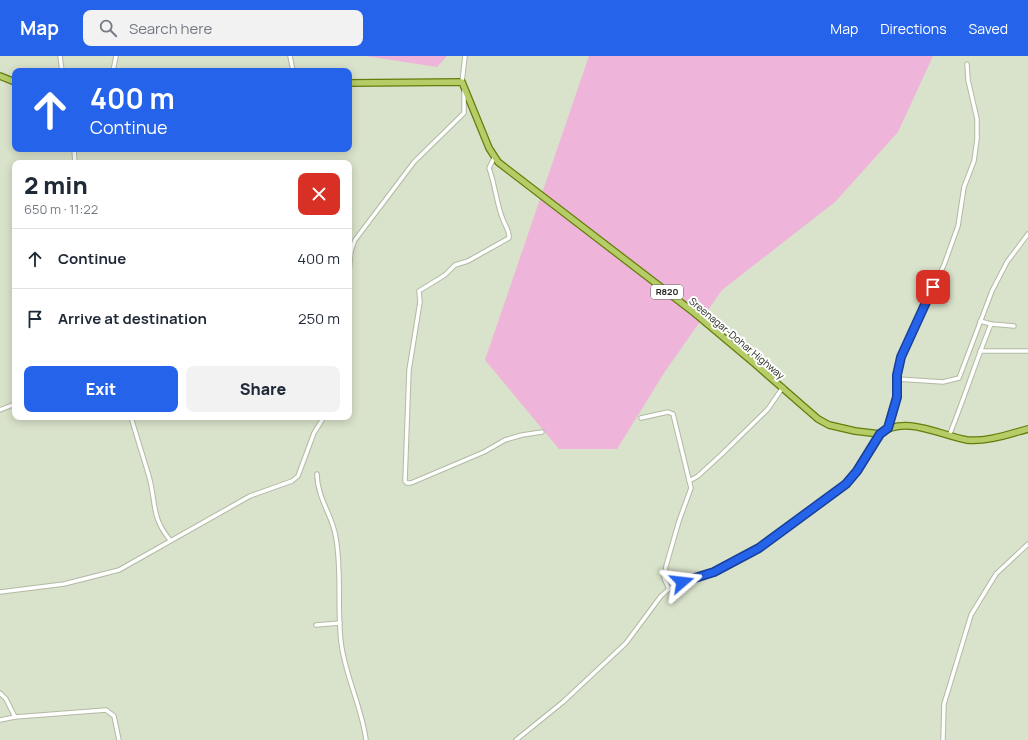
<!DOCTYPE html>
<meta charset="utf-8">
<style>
:root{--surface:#fff;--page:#f2f2f3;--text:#1f2937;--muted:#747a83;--line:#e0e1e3;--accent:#2563eb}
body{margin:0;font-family:Manrope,sans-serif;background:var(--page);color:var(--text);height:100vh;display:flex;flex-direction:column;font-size:15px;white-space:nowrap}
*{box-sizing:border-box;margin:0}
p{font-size:13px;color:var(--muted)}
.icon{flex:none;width:22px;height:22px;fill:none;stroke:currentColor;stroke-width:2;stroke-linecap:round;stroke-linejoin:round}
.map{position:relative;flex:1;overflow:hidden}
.side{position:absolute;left:12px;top:104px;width:340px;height:260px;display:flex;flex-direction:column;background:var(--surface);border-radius:8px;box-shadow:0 2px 10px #0003}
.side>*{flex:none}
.top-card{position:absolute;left:12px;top:12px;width:340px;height:84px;border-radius:8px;box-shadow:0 2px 10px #0003;background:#2563eb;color:#fff;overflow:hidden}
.pin{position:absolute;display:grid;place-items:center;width:34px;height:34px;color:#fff;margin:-17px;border-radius:8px;box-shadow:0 2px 6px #0006}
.me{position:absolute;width:44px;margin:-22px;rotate:73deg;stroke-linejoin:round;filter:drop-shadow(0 0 3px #0008)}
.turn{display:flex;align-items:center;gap:14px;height:84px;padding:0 12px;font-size:18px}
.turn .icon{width:52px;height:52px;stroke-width:2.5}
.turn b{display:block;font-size:28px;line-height:34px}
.round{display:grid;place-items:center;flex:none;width:42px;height:42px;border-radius:8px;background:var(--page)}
.summary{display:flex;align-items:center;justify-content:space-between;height:68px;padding:0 12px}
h1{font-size:24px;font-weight:800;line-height:30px}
.action{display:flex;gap:8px;margin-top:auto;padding:8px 12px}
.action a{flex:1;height:46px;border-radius:8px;background:var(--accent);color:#fff;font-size:16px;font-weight:800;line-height:46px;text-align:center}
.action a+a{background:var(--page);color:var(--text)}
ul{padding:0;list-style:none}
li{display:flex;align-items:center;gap:12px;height:60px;padding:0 12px;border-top:1px solid var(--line)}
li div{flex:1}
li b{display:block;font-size:15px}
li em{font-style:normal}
header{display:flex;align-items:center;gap:24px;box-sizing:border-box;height:56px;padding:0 20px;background:var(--accent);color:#fff}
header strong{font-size:19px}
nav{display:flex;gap:22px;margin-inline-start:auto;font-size:14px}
.search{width:280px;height:36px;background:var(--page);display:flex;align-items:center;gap:10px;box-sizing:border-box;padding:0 14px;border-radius:8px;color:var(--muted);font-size:15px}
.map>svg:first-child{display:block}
.green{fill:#eeb4d9}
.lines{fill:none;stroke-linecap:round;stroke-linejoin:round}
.street-casing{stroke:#b2baa3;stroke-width:5.5}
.primary-casing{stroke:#647d0c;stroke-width:8}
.street{stroke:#fff;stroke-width:3.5}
.primary{stroke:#b6cd67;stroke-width:5.5}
.route-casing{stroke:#184099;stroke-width:10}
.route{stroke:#2563eb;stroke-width:7}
.labels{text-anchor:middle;stroke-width:4;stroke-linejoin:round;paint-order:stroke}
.shield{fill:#fff;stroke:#666862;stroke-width:1}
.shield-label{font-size:9px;font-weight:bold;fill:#24271e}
.street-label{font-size:10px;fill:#24271e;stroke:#fff}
</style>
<header>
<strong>Map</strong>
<div class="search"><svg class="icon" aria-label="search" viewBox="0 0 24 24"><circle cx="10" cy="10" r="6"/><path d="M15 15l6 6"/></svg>Search here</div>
<nav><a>Map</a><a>Directions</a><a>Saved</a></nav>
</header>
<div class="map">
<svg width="1028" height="684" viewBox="0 0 1028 684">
<rect width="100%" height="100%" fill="#d9e2ca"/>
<g class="green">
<polygon points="366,0 447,0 437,11"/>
<polygon points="589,0 933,0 898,76 835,146 722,234 664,317 617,393 559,393 485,304"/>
</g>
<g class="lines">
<defs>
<g id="street">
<polyline points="60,0 62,15"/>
<polyline points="290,0 293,15"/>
<polyline points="113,15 116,0"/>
<polyline points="462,26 465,0"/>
<polyline points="74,93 75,107"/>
<path d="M494 102 489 112C495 128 496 145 502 161 504 168 510 175 509 182L468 205 455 209 445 219 419 235 420 246 409 314 405 425 407 427H411L484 396 505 384 522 379 542 376"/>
<polyline points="349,217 351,195 355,184 414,106 464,57 464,35"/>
<polyline points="980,265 991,268"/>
<polyline points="980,295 1028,295"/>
<polyline points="897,323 943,326 959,322 992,235 1007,206 1028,178"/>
<polyline points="0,354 15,348"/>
<path d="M131 361C137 382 144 403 150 424 156 450 152 462 170 484"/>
<polyline points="641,362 668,356 673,358 691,432 679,465 666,510 664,522 669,533"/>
<polyline points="888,373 897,341 897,319 901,301 920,258 944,209 958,170 964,131 974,105 977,83 977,63 968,24 967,8"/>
<path d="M949 380C964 343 976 305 991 268L1014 270"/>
<path d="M317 418C317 442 333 460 336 482 342 517 337 552 341 586 345 620 362 651 366 684"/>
<polyline points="689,425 698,420 722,398 768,353 783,331"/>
<polyline points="0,536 64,528 119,514 250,440 292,425 298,420 314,377 324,361"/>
<polyline points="316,569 340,567"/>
<polyline points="0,637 6,643 15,661"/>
<polyline points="0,664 15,661 106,654 114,660 119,684"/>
<polyline points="516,684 563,646 626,587 661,540 669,533 682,526 714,516 771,484 846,428 857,415 880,378"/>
<polyline points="943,684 944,648 971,559 996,518 1028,488"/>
</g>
<g id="primary">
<polyline points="0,20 15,26"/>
<path d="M349 27 462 26 489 92 498 106 692 255 755 308 818 363 829 369 855 375 880 378C904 358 942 380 967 384 987 386 1009 378 1028 373"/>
</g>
</defs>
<use href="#street" class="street-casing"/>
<use href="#primary" class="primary-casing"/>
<use href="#street" class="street"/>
<use href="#primary" class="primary"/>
</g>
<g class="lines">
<defs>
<polyline id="route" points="682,526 714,516 759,492 846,428 857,415 880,378 888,372 897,341 897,319 901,301 933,231"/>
</defs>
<use href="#route" class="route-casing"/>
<use href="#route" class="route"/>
</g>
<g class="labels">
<rect class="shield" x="651" y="229" width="32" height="14" rx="3"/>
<g class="shield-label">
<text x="667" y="239">R820</text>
</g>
<g class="street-label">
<text transform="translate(737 282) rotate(40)" y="4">Sreenagar-Dohar Highway</text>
</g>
</g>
</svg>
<div class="pin" style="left:933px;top:231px;background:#d93025"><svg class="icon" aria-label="arrive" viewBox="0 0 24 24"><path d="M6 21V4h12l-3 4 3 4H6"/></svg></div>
<svg class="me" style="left:682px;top:526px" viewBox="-20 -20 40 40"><path d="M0-17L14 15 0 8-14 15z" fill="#2563eb" stroke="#fff" stroke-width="4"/></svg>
<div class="top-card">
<div class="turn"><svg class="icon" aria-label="ahead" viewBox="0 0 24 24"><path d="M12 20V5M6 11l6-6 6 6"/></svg><div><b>400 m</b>Continue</div></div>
</div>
<section class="side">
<div class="summary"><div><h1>2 min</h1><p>650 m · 11:22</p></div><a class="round" style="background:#d93025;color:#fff"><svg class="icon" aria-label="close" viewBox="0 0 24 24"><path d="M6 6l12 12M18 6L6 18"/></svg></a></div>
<ul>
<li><svg class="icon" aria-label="ahead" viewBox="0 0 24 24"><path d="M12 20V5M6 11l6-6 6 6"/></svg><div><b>Continue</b></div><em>400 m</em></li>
<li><svg class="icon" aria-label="arrive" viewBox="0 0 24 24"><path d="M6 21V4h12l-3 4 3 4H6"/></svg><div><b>Arrive at destination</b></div><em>250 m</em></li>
</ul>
<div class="action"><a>Exit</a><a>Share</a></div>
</section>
</div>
